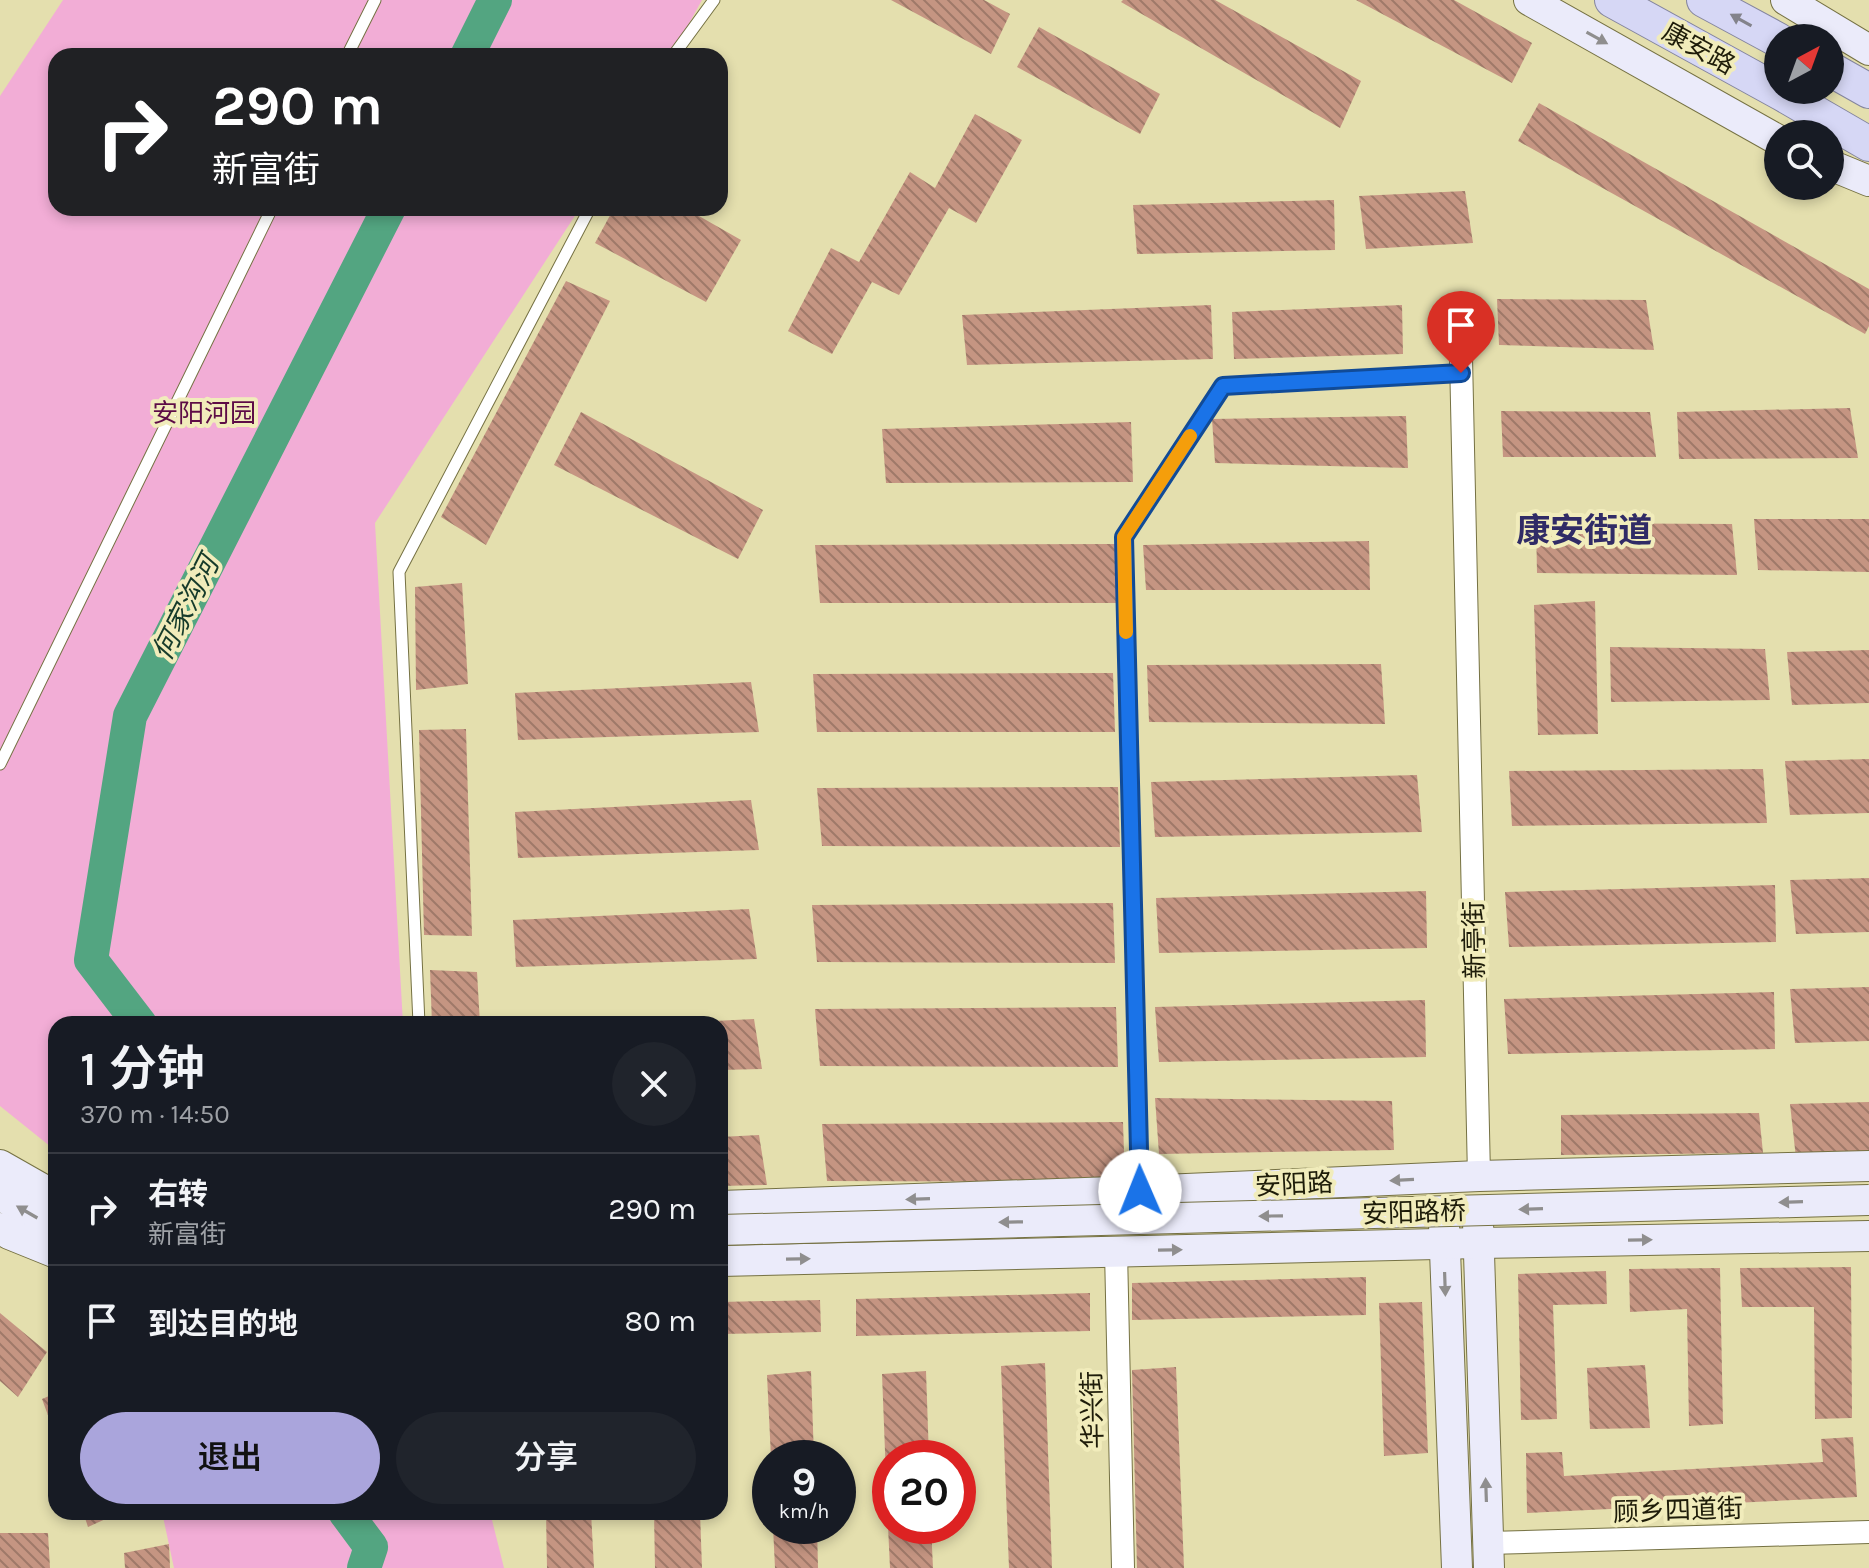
<!DOCTYPE html>
<html lang="zh">
<meta charset="utf-8">
<style>
:root{--surface:#171b24;--page:#20242c;--text:#f1f3f6;--muted:#9ea1a6;--line:#363941;--accent:#aaa5dc}
body{margin:0;font-family:Karla,"Noto Sans SC",sans-serif;background:var(--page);color:var(--text);height:100vh;display:flex;flex-direction:column;font-size:30px;white-space:nowrap}
*{box-sizing:border-box;margin:0}
p{font-size:26px;color:var(--muted)}
.icon{flex:none;width:44px;height:44px;fill:none;stroke:currentColor;stroke-width:2;stroke-linecap:round;stroke-linejoin:round}
.map{position:relative;flex:1;overflow:hidden}
.details{position:absolute;left:48px;top:1016px;width:680px;height:504px;display:flex;flex-direction:column;background:var(--surface);border-radius:24px;box-shadow:0 4px 12px #0003}
.details>*{flex:none}
.top-card{position:absolute;left:48px;top:48px;width:680px;height:168px;border-radius:24px;box-shadow:0 4px 12px #0003;background:#202124;color:#fff;overflow:hidden}
.needle{width:52px;rotate:41deg}
.buttons{position:absolute;left:1764px;top:24px;display:grid;gap:16px}
.buttons a{display:grid;place-items:center;width:80px;height:80px;border-radius:50%;background:var(--surface);box-shadow:0 4px 12px #0003;font-size:40px}
.speed{position:absolute;left:752px;top:1440px;display:flex;gap:16px;font-size:40px;font-weight:700;text-align:center}
.speed>*{display:grid;place-content:center;width:104px;height:104px;border-radius:50%;background:var(--surface);box-shadow:0 4px 12px #0003;line-height:1}
.speed small{font-size:20px;font-weight:400}
.speed .limit{border:12px solid #d22;background:#fff;color:#111}
.pin{position:absolute;display:grid;place-items:center;width:68px;height:68px;color:#fff;margin:-82px -34px;border-radius:50% 50% 50% 0;rotate:-45deg;box-shadow:0 0 8px #0007}
.pin .icon{rotate:45deg}
.me{position:absolute;width:88px;margin:-44px;rotate:359deg;stroke-linejoin:round;filter:drop-shadow(0 0 6px #0008)}
.turn{display:flex;align-items:center;gap:28px;height:168px;padding:0 32px;font-size:36px}
.turn .icon{width:104px;height:104px;stroke-width:2.5}
.turn b{display:block;font-size:56px;line-height:68px}
.round{display:grid;place-items:center;flex:none;width:84px;height:84px;border-radius:42px;background:var(--page)}
.head{display:flex;align-items:center;justify-content:space-between;height:136px;padding:0 32px}
h1{font-size:48px;font-weight:600;line-height:60px}
.primary-button{display:flex;gap:16px;margin-top:auto;padding:16px 32px}
.primary-button a{flex:1;height:92px;border-radius:48px;background:var(--accent);color:#111;font-size:32px;font-weight:600;line-height:92px;text-align:center}
.primary-button a+a{background:var(--page);color:var(--text)}
ul{padding:0;list-style:none}
li{display:flex;align-items:center;gap:24px;height:112px;padding:0 32px;border-top:2px solid var(--line)}
li div{flex:1}
li b{display:block;font-size:30px}
li em{font-style:normal}
.map>svg:first-child{display:block}
.green{fill:#f2add6}
.lines{fill:none;stroke-linecap:round;stroke-linejoin:round}
.river{stroke:#53a581;stroke-width:34}
.building{fill:url(#building-back-hatch)}
.lane-casing{stroke:#757143;stroke-width:13}
.street-casing{stroke:#757143;stroke-width:24}
.secondary-casing{stroke:#757143;stroke-width:32}
.primary-casing{stroke:#84859e;stroke-width:36}
.lane{stroke:#fff;stroke-width:11}
.street{stroke:#fff;stroke-width:22}
.secondary{stroke:#ebebfa;stroke-width:30}
.primary{stroke:#d6d7f5;stroke-width:34}
.secondary-bridge-casing{stroke:#757143;stroke-width:32;stroke-linecap:butt}
.secondary-bridge{stroke:#ebebfa;stroke-width:30}
.oneway{fill:#83838b}
.oneway2{fill:#8f8e8e}
.route-casing{stroke:#114b97;stroke-width:20}
.route{stroke:#1a73e8;stroke-width:14}
.slow{stroke:#f59e0b;stroke-width:14}
.labels{text-anchor:middle;stroke-width:8;stroke-linejoin:round;paint-order:stroke}
.street-label{font-size:26px;fill:#1e1c09;stroke:#f1ecbb}
.park-label{font-size:26px;fill:#5d0c46;stroke:#f1ecbb}
.water-label{font-size:28px;font-style:italic;fill:#163b2b;stroke:#f1ecbb}
.district-label{font-size:34px;font-weight:bold;fill:#302b66;stroke:#f1ecbb}
</style>
<div class="map">
<svg width="1869" height="1568" viewBox="0 0 1869 1568">
<defs>
<pattern id="building-back-hatch" width="6" height="6" patternUnits="userSpaceOnUse" patternTransform="scale(2)"><rect width="6" height="6" fill="#c59582"/><path d="M-1 5l2 2M0 0l6 6M5-1l2 2" fill="none" stroke="#9f7969"/></pattern>
</defs>
<rect width="100%" height="100%" fill="#e4dfae"/>
<g class="green">
<polygon points="63,0 702,0 671,56 56,56 56,208 580,208 375,523 403,1024 56,1024 56,1151 0,1106 0,96"/>
<polygon points="162,1512 490,1512 504,1568 174,1568"/>
</g>
<g class="lines">
<g class="river">
<polyline points="467,56 495,0"/>
<polyline points="140,1024 91,960 130,716 389,208"/>
<polyline points="345,1512 371,1547 364,1568"/>
</g>
</g>
<g class="building">
<polygon points="891,0 984,0 1010,14 991,54"/>
<polygon points="1123,0 1215,0 1361,81 1340,128 1121,2"/>
<polygon points="1356,0 1454,0 1532,43 1512,83"/>
<polygon points="1039,27 1160,94 1140,134 1017,67"/>
<polygon points="1539,103 1869,289 1869,326 1865,334 1518,141"/>
<polygon points="975,114 1022,140 976,223 949,208 899,295 872,282 832,354 788,331 831,248 859,262 910,172 935,188"/>
<polygon points="1465,191 1473,243 1366,249 1359,196"/>
<polygon points="1334,200 1335,250 1137,254 1133,205"/>
<polygon points="614,208 685,208 741,240 706,302 595,243"/>
<polygon points="566,281 610,301 486,545 441,517"/>
<polygon points="1497,299 1646,300 1654,350 1499,345"/>
<polygon points="1211,305 1213,359 967,365 962,315"/>
<polygon points="1402,305 1403,354 1234,359 1232,312"/>
<polygon points="1850,408 1858,458 1679,459 1677,412"/>
<polygon points="1501,411 1650,412 1656,457 1503,457"/>
<polygon points="581,412 763,510 738,559 554,465"/>
<polygon points="1406,416 1408,468 1215,463 1212,419"/>
<polygon points="1131,422 1133,482 886,483 882,429"/>
<polygon points="1754,519 1869,519 1869,572 1758,570"/>
<polygon points="1536,523 1732,524 1737,575 1537,573"/>
<polygon points="1369,541 1370,590 1146,590 1143,545"/>
<polygon points="1116,544 1118,603 820,603 815,545"/>
<polygon points="462,583 468,684 416,690 415,587"/>
<polygon points="1595,601 1598,734 1538,735 1534,605"/>
<polygon points="1610,647 1765,649 1770,700 1611,702"/>
<polygon points="1869,650 1869,703 1792,705 1787,652"/>
<polygon points="1381,664 1385,724 1149,722 1147,665"/>
<polygon points="1113,673 1115,732 817,732 813,674"/>
<polygon points="751,682 759,732 518,740 515,693"/>
<polygon points="466,729 472,936 424,935 419,730"/>
<polygon points="1869,759 1869,813 1790,815 1785,761"/>
<polygon points="1763,769 1767,823 1512,826 1509,771"/>
<polygon points="1417,775 1422,832 1155,837 1151,782"/>
<polygon points="1118,787 1120,847 822,846 817,788"/>
<polygon points="751,800 759,850 518,858 515,812"/>
<polygon points="1869,878 1869,932 1796,934 1790,880"/>
<polygon points="1775,885 1776,942 1509,947 1505,892"/>
<polygon points="1426,891 1427,948 1159,953 1156,898"/>
<polygon points="1113,903 1115,963 817,962 812,905"/>
<polygon points="749,909 757,959 516,967 513,920"/>
<polygon points="430,970 477,972 480,1024 432,1024"/>
<polygon points="1869,987 1869,1041 1795,1043 1790,989"/>
<polygon points="1774,992 1775,1049 1508,1054 1504,999"/>
<polygon points="1425,1000 1426,1057 1159,1062 1155,1007"/>
<polygon points="1116,1007 1118,1067 820,1066 815,1009"/>
<polygon points="754,1019 762,1069 720,1070 720,1024 694,1024 694,1022"/>
<polygon points="1155,1098 1392,1101 1394,1150 1159,1154"/>
<polygon points="1869,1102 1869,1156 1796,1158 1790,1104"/>
<polygon points="1759,1113 1763,1153 1561,1155 1561,1115"/>
<polygon points="1123,1122 1125,1182 827,1181 822,1124"/>
<polygon points="759,1135 767,1185 720,1186 720,1137"/>
<polygon points="1851,1267 1852,1418 1815,1419 1814,1307 1742,1307 1740,1268"/>
<polygon points="1720,1268 1723,1424 1689,1426 1687,1309 1630,1312 1629,1269"/>
<polygon points="1606,1271 1607,1304 1553,1305 1557,1419 1521,1420 1518,1274"/>
<polygon points="1366,1277 1366,1315 1132,1320 1132,1283"/>
<polygon points="1090,1293 1090,1331 856,1336 856,1299"/>
<polygon points="820,1300 821,1332 720,1334 720,1302"/>
<polygon points="1422,1302 1428,1453 1384,1456 1379,1303"/>
<polygon points="0,1313 47,1352 18,1397 0,1381"/>
<polygon points="1045,1363 1052,1568 1009,1568 1001,1366"/>
<polygon points="1645,1365 1650,1428 1590,1429 1587,1368"/>
<polygon points="1176,1367 1184,1568 1137,1568 1132,1370"/>
<polygon points="811,1371 814,1458 771,1458 767,1375"/>
<polygon points="926,1371 929,1458 890,1458 890,1503 887,1503 882,1374"/>
<polygon points="56,1393 56,1437 42,1399"/>
<polygon points="1853,1437 1857,1497 1527,1513 1526,1453 1562,1452 1564,1476 1823,1462 1821,1439"/>
<polygon points="83,1512 121,1512 88,1527"/>
<polygon points="546,1512 591,1512 594,1568 547,1568"/>
<polygon points="654,1512 700,1512 702,1568 655,1568"/>
<polygon points="773,1526 817,1526 818,1568 775,1568"/>
<polygon points="888,1526 931,1526 933,1568 890,1568"/>
<polygon points="0,1533 48,1533 50,1568 0,1568"/>
<polygon points="169,1544 170,1568 125,1568 124,1553"/>
</g>
<g class="lines">
<defs>
<g id="lane">
<polyline points="347,56 375,0"/>
<polyline points="673,56 714,0"/>
<polyline points="0,764 272,208"/>
<polyline points="419,1024 399,572 590,208"/>
<polyline points="1140,1191 1124,537 1223,386 1461,373"/>
</g>
<g id="street">
<polyline points="1460,312 1479,1176"/>
<polyline points="1116,1251 1123,1568"/>
<polyline points="1488,1543 1869,1532"/>
</g>
<g id="secondary">
<polyline points="1529,0 1778,140"/>
<polyline points="1786,0 1869,50"/>
<polyline points="1830,165 1869,181"/>
<polyline points="0,1165 44,1190 56,1193"/>
<polyline points="0,1195 44,1221 56,1225"/>
<polyline points="720,1206 1140,1191 1479,1176 1869,1166"/>
<polyline points="1478,1222 1489,1568"/>
<polyline points="1444,1224 1457,1568"/>
<polyline points="0,1228 9,1234 56,1253"/>
<polyline points="720,1261 1478,1243 1869,1236"/>
</g>
<g id="primary">
<polyline points="1612,0 1781,93 1869,144"/>
<polyline points="1704,0 1778,40"/>
<polyline points="1830,69 1869,91"/>
</g>
</defs>
<use href="#lane" class="lane-casing"/>
<use href="#street" class="street-casing"/>
<use href="#secondary" class="secondary-casing"/>
<use href="#primary" class="primary-casing"/>
<use href="#lane" class="lane"/>
<use href="#street" class="street"/>
<use href="#secondary" class="secondary"/>
<use href="#primary" class="primary"/>
<defs>
<polyline id="secondary-bridge" points="720,1230 1869,1200"/>
</defs>
<use href="#secondary-bridge" class="secondary-bridge-casing"/>
<use href="#secondary-bridge" class="secondary-bridge"/>
</g>
<defs><path id="oneway-solid" d="M-6-.8H1V-3.2L6.5 0L1 3.2V.8H-6Z" transform="scale(2)"/></defs>
<use class="oneway" href="#oneway-solid" transform="translate(1741 20) rotate(-151)"/>
<g class="oneway2">
<use href="#oneway-solid" transform="translate(1597 38) rotate(29)"/>
<use href="#oneway-solid" transform="translate(1402 1180) rotate(177)"/>
<use href="#oneway-solid" transform="translate(918 1199) rotate(178)"/>
<use href="#oneway-solid" transform="translate(1791 1202) rotate(178)"/>
<use href="#oneway-solid" transform="translate(1531 1209) rotate(178)"/>
<use href="#oneway-solid" transform="translate(27 1212) rotate(-150)"/>
<use href="#oneway-solid" transform="translate(1271 1216) rotate(179)"/>
<use href="#oneway-solid" transform="translate(1011 1222) rotate(179)"/>
<use href="#oneway-solid" transform="translate(1640 1240) rotate(-1)"/>
<use href="#oneway-solid" transform="translate(1170 1250) rotate(-1)"/>
<use href="#oneway-solid" transform="translate(798 1259) rotate(-1)"/>
<use href="#oneway-solid" transform="translate(1445 1284) rotate(88)"/>
<use href="#oneway-solid" transform="translate(1486 1490) rotate(-92)"/>
</g>
<g class="lines">
<defs>
<polyline id="route" points="1140,1191 1124,537 1223,386 1461,373"/>
</defs>
<use href="#route" class="route-casing"/>
<use href="#route" class="route"/>
<polyline class="slow" points="1126,632 1124,537 1190,436"/>
</g>
<g class="labels">
<g class="street-label">
<text transform="translate(1699 48) rotate(29)" y="9">康安路</text>
<text transform="translate(1474 940) rotate(-91)" y="9">新亭街</text>
<text transform="translate(1294 1184) rotate(-3)" y="9">安阳路</text>
<text transform="translate(1414 1212) rotate(-2)" y="9">安阳路桥</text>
<text transform="translate(1092 1410) rotate(-91)" y="9">华兴街</text>
<text transform="translate(1678 1510) rotate(-2)" y="9">顾乡四道街</text>
</g>
<g class="park-label">
<text x="204" y="422">安阳河园</text>
</g>
<g class="water-label">
<text transform="translate(185 608) rotate(-63)" y="10">何家沟河</text>
</g>
<g class="district-label">
<text x="1584" y="542">康安街道</text>
</g>
</g>
</svg>
<div class="buttons">
<a><svg class="needle" viewBox="-14 -14 28 28"><path d="M0-13l5 13h-10z" fill="#e53935"/><path d="M0 13l5-13h-10z" fill="#9ea1a6"/></svg></a>
<a><svg class="icon" aria-label="search" viewBox="0 0 24 24"><circle cx="10" cy="10" r="6"/><path d="M15 15l6 6"/></svg></a>
</div>
<div class="speed"><div>9<small>km/h</small></div><div class="limit">20</div></div>
<div class="pin" style="left:1461px;top:373px;background:#d93025"><svg class="icon" aria-label="arrive" viewBox="0 0 24 24"><path d="M6 21V4h12l-3 4 3 4H6"/></svg></div>
<svg class="me" style="left:1140px;top:1191px" viewBox="-20 -20 40 40"><circle r="19" fill="#fff"/><path d="M0-13L10 11 0 6-10 11z" fill="#1a73e8"/></svg>
<div class="top-card">
<div class="turn"><svg class="icon" aria-label="right" viewBox="0 0 24 24"><path d="M7 20v-9h11M14 6l5 5-5 5"/></svg><div><b>290 m</b>新富街</div></div>
</div>
<section class="details">
<div class="head"><div><h1>1 分钟</h1><p>370 m · 14:50</p></div><a class="round"><svg class="icon" aria-label="close" viewBox="0 0 24 24"><path d="M6 6l12 12M18 6L6 18"/></svg></a></div>
<ul>
<li><svg class="icon" aria-label="right" viewBox="0 0 24 24"><path d="M7 20v-9h11M14 6l5 5-5 5"/></svg><div><b>右转</b><p>新富街</p></div><em>290 m</em></li>
<li><svg class="icon" aria-label="arrive" viewBox="0 0 24 24"><path d="M6 21V4h12l-3 4 3 4H6"/></svg><div><b>到达目的地</b></div><em>80 m</em></li>
</ul>
<div class="primary-button"><a>退出</a><a>分享</a></div>
</section>
</div>
